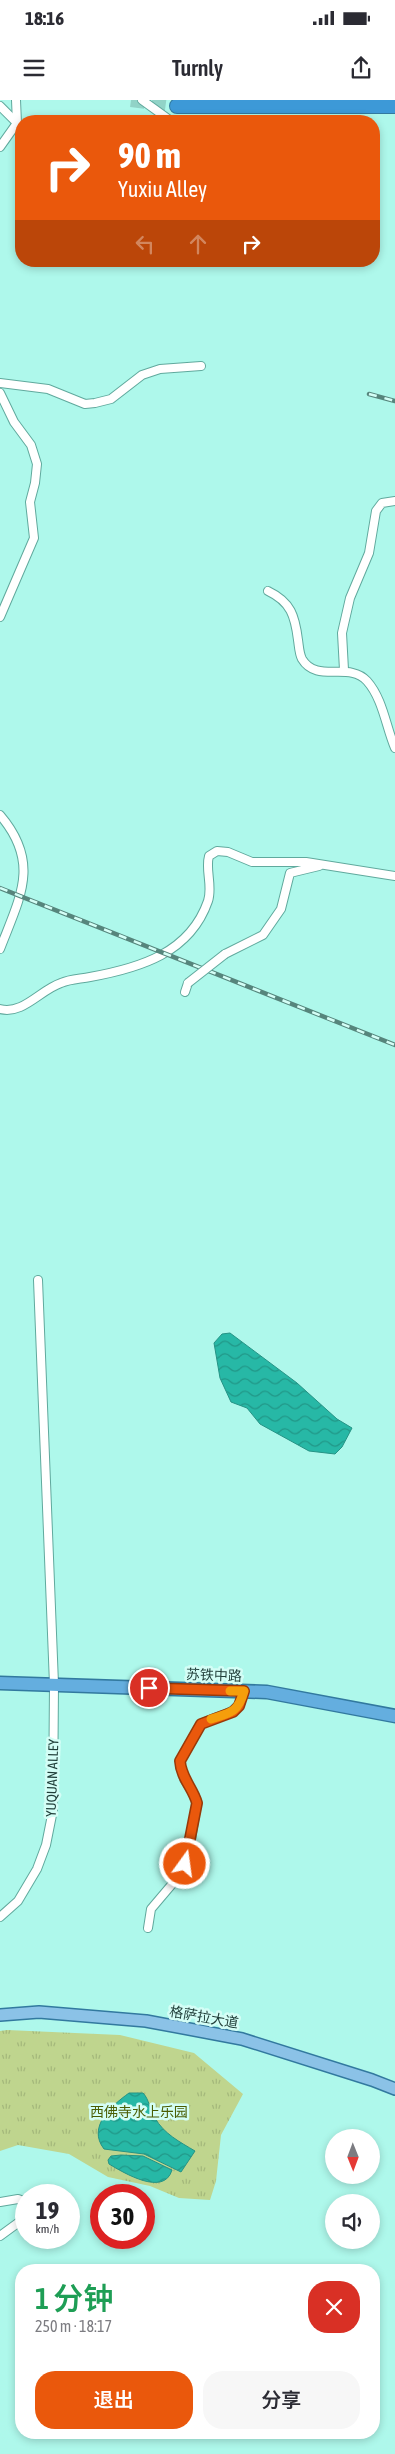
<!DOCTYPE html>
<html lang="zh">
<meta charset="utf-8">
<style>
:root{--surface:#fff;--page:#f7f7f7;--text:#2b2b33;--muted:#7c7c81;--accent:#ea580c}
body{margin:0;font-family:"Asap Condensed","Noto Sans SC",sans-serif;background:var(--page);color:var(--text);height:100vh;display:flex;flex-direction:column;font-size:19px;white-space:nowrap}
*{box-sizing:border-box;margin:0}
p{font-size:16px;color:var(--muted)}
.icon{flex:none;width:28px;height:28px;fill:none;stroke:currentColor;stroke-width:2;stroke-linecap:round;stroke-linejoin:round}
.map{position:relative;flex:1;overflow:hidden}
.sheet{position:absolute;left:15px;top:2164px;width:365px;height:175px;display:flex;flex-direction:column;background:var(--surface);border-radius:20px;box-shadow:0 2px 8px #0003}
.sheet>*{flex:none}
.hud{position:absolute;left:15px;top:15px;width:365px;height:152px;border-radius:20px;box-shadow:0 2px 8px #0003;background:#ea580c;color:#fff;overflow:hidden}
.needle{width:32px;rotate:179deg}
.tools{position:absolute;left:325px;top:2029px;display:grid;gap:10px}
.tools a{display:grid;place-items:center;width:55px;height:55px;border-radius:50%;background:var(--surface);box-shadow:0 2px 8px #0003;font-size:25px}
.speed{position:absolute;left:15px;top:2084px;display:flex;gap:10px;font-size:25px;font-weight:700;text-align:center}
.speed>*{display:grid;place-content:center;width:65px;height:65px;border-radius:50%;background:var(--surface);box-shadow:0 2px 8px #0003;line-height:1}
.speed small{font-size:12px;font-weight:400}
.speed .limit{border:8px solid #d22;background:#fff;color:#111}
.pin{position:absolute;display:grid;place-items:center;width:42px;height:42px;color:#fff;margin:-21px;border:2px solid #fff;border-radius:50%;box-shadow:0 1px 5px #0007}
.me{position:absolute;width:55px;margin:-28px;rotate:14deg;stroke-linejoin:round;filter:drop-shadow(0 0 4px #0008)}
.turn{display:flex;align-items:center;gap:18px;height:105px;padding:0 20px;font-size:22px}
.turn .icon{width:65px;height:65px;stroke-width:2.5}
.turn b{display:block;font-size:35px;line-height:42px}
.lanes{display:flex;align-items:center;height:48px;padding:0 20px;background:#0003;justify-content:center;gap:25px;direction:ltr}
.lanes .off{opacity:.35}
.round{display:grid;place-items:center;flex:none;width:52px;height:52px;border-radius:20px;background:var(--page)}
.overview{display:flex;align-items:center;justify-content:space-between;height:85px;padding:0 20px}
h1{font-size:30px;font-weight:600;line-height:38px;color:#1e9e55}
.action{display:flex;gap:10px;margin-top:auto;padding:10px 20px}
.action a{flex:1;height:58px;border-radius:20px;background:var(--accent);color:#fff;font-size:20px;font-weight:600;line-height:58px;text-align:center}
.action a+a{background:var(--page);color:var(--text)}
.status{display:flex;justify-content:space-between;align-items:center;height:35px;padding:0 25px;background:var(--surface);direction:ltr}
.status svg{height:14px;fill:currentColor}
header{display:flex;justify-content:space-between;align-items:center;height:65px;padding:0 20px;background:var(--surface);font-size:22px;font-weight:600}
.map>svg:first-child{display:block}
.park{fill:url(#park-tufts)}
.water{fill:url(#water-waves);stroke:#259385}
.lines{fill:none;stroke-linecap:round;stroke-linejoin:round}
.motorway-tunnel{stroke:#91d3c7;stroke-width:14;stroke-dasharray:14 7;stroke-linecap:butt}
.minor-casing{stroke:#60a99d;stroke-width:10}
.primary-casing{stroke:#32799f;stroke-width:14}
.trunk-casing{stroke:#32799f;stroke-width:15}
.motorway-casing{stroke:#32799f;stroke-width:16}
.minor{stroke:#fff;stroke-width:8}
.primary{stroke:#8bc2e7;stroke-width:11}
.trunk{stroke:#64aedf;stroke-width:12}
.motorway{stroke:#3d99d7;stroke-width:14}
.rail-casing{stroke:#56857c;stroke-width:4.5}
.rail{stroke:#d4fef6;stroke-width:2.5;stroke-dasharray:8;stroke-linecap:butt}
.minor-bridge-casing{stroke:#60a99d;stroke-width:10;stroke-linecap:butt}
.minor-bridge{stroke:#fff;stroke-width:8}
.route-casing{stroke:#983908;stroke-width:12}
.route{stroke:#ea580c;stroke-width:9}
.slow{stroke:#f59e0b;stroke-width:9}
.labels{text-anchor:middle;stroke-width:5;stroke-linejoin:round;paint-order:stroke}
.street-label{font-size:14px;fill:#1f3d38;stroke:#d4fef6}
.park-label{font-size:14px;fill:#4a5d03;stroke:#d4fef6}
</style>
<div class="status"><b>18:16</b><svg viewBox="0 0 49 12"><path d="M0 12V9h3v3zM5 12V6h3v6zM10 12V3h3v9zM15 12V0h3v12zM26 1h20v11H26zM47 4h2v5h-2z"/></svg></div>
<header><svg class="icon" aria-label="menu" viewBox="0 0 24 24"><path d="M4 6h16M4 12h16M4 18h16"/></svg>Turnly<svg class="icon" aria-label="share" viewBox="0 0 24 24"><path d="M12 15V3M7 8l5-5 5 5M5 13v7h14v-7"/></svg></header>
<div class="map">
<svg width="395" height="2354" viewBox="0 0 395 2354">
<defs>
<pattern id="park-tufts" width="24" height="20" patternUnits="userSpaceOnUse" patternTransform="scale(1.25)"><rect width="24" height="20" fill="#bfd58e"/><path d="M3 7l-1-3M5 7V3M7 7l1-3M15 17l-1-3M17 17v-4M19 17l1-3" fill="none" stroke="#a4b87b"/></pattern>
<pattern id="water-waves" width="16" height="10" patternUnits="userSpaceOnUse" patternTransform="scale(1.25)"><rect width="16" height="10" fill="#27b8a6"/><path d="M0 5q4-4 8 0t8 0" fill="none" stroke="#219788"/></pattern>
</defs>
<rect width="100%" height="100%" fill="#aef8eb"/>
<polygon class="park" points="7,1930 120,1935 194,1953 243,1994 221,2035 216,2081 210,2100 179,2098 150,2086 108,2077 69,2054 18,2045 0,2051 0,1931"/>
<g class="water">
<polygon points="230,1233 297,1283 337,1319 352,1328 342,1347 335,1354 309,1351 260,1324 247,1308 231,1302 220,1278 214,1243 222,1234"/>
<path d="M129 1993H143C149 1999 150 2010 155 2018 164 2034 180 2042 195 2051L181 2072 144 2054 104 2049C87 2027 111 2006 129 1993Z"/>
<path d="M121 2055 143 2056 172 2070C164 2097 124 2073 109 2064L108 2060 111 2056Z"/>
</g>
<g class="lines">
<polyline class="motorway-tunnel" points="131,0 177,6"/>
<defs>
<g id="minor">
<polyline points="142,0 171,21"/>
<polyline points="0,6 17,23"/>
<polyline points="0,47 17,23 16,0"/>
<polyline points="0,283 48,289 85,304 95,303 111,299 142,275 160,269 201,266"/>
<polyline points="0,293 14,322 31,345 37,364 35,383 30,402 34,438 0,517"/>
<path d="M268 491C291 502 295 516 298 540 299 546 299 553 302 559 317 584 349 561 367 581 383 599 386 627 395 648"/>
<polyline points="344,570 342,533 350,498 369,453 376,411 382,403 395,401"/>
<path d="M0 715C41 763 20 797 0 849"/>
<polyline points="225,854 263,835 281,809 290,773 319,766"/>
<polyline points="185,892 188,883"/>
<path d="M0 909C23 915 40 890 61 883 70 879 80 879 90 877 140 868 190 853 208 801 213 786 205 770 209 756L217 751 228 752 252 762H306L395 776"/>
<polyline points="0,1817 18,1801 37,1769 46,1745 53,1710 54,1584 38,1180"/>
<path d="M148 1828 151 1809 179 1776 189 1752 197 1703 195 1696 184 1679 180 1661 201 1624C222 1612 237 1618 244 1591"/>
<polyline points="0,2102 18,2099 26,2102"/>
<polyline points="0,2136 26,2117"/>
</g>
<polyline id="primary" points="0,1915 39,1912 146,1921 242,1939 372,1980 395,1989"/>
<polyline id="trunk" points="0,1583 267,1592 395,1616"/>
<polyline id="motorway" points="177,6 395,6"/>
</defs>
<use href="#minor" class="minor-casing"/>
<use href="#primary" class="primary-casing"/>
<use href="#trunk" class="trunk-casing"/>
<use href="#motorway" class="motorway-casing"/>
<use href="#minor" class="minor"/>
<use href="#primary" class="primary"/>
<use href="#trunk" class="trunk"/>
<use href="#motorway" class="motorway"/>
<defs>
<g id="rail">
<polyline points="369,294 395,301"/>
<polyline points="0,788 395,945"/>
</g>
</defs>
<use href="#rail" class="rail-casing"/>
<use href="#rail" class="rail"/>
<defs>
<polyline id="minor-bridge" points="188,883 225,854"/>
</defs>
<use href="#minor-bridge" class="minor-bridge-casing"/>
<use href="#minor-bridge" class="minor-bridge"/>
</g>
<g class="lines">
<defs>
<path id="route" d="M149 1588 244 1591 239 1606 233 1612 201 1624 180 1661C181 1678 193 1688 197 1703L185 1764"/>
</defs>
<use href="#route" class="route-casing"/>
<use href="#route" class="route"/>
<path class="slow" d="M211 1619C230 1613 238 1613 244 1591H230"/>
</g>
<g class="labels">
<g class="street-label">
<text transform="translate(214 1575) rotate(2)" y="5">苏铁中路</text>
<text transform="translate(52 1678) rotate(-88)" y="5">YUQUAN ALLEY</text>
<text transform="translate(204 1917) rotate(10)" y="5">格萨拉大道</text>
</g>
<g class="park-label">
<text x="139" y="2017">西佛寺水上乐园</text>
</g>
</g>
</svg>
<div class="tools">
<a><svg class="needle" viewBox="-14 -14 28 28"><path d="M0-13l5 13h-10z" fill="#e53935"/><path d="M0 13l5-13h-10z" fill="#7c7c81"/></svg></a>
<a><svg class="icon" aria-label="sound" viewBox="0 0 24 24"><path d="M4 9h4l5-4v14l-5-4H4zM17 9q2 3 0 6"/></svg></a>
</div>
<div class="speed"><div>19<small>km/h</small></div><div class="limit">30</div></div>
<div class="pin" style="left:149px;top:1588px;background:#d93025"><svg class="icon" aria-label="arrive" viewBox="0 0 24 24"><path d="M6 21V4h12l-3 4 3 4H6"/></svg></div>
<svg class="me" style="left:185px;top:1764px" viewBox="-20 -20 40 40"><circle r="17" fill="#ea580c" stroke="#fff" stroke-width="3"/><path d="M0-11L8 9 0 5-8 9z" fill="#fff"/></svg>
<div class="hud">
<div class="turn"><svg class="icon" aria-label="right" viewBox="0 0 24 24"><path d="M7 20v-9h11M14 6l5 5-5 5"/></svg><div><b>90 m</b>Yuxiu Alley</div></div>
<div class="lanes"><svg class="icon off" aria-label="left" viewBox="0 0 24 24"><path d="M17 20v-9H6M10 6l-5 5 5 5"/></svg><svg class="icon off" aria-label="ahead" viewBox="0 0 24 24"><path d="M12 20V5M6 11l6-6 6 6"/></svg><svg class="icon" aria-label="right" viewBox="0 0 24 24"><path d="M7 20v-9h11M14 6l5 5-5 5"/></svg></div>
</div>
<section class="sheet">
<div class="overview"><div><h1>1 分钟</h1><p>250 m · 18:17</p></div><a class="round" style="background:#d93025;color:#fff"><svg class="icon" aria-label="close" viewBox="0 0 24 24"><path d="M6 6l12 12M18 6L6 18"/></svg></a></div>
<div class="action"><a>退出</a><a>分享</a></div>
</section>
</div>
